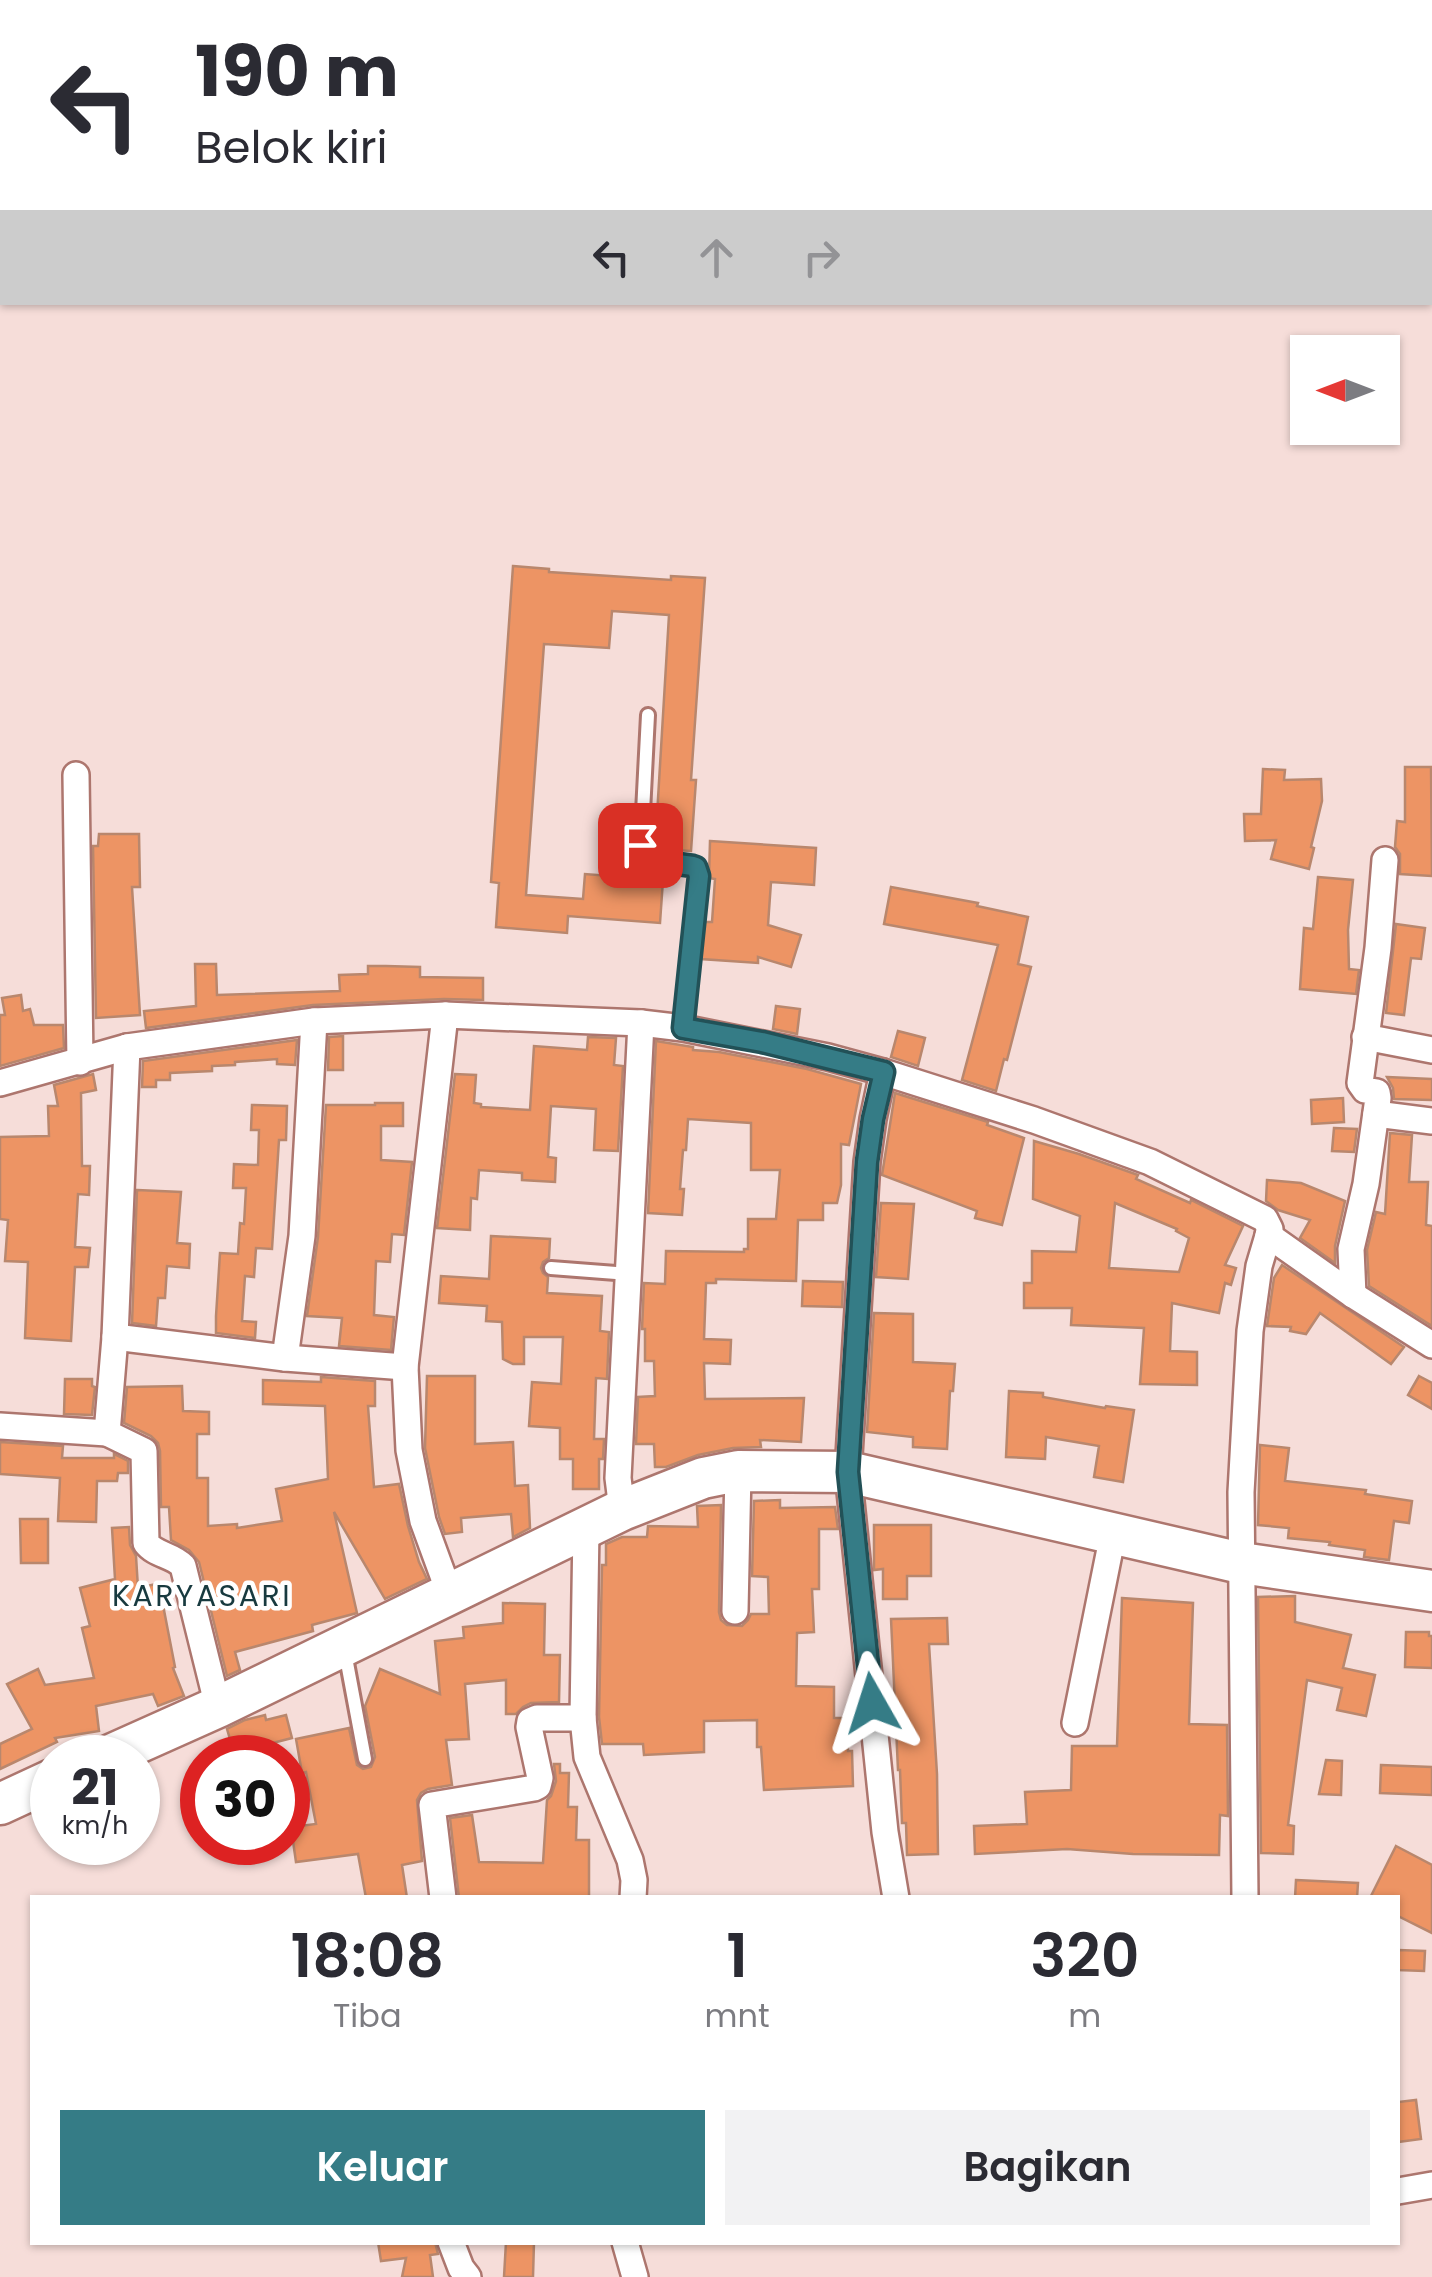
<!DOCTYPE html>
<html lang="id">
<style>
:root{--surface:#fff;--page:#f2f2f3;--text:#2b2b33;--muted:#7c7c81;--accent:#357c86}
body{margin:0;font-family:Poppins,sans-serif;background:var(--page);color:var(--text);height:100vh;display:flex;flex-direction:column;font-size:38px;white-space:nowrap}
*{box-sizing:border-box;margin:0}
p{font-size:32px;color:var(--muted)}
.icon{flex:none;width:55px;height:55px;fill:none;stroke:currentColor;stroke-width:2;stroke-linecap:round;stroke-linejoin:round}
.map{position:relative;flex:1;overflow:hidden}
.drawer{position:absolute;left:30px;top:1895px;width:1370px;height:350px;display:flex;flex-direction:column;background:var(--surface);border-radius:0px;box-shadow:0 2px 8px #0004}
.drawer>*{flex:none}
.hud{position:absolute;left:0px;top:0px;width:1432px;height:305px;box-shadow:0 2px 8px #0004;background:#fff;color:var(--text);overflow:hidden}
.needle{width:65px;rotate:270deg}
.fabs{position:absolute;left:1290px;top:335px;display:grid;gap:20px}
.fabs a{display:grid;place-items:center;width:110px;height:110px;border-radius:0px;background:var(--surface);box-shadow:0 2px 8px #0004;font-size:50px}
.speed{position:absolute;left:30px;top:1735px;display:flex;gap:20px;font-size:50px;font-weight:700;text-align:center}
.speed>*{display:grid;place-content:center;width:130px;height:130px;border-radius:50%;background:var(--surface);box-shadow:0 2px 8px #0004;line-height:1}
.speed small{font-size:25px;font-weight:400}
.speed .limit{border:15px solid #d22;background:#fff;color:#111}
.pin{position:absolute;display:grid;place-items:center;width:85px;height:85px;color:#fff;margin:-42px;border-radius:20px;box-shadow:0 5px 15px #0006}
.me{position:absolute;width:110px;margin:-55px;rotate:354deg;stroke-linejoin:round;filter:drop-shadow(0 0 8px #0008)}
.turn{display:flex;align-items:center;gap:35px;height:210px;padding:0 30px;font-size:45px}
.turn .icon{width:130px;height:130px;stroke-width:2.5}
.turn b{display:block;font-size:70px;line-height:85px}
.lanes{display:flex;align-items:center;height:95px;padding:0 30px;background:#0003;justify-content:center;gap:50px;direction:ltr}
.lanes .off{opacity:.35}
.eta{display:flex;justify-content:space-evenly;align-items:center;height:170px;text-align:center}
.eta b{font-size:60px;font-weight:600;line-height:70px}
.action{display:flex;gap:20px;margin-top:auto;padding:20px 30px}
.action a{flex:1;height:115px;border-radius:0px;background:var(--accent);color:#fff;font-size:40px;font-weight:600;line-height:115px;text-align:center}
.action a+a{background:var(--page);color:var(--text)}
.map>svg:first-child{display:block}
.building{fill:#ed9464;stroke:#b9876d;stroke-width:2.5;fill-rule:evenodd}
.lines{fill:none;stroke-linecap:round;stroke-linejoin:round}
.lane-casing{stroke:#ad766e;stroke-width:18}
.street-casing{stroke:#ad766e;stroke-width:30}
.primary-casing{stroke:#ad766e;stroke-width:45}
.lane{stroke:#fff;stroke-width:12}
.street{stroke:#fff;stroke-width:25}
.primary{stroke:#fff;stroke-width:40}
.route-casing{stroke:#225157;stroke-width:25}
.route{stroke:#357c86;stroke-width:18}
.labels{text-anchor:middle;stroke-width:9;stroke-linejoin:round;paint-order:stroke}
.quarter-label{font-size:30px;letter-spacing:2.5px;fill:#183a3f;stroke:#fff}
</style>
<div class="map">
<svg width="1432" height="2277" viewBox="0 0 1432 2277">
<rect width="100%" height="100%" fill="#f6ddd9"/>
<g class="building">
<polygon points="513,566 549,569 549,572 671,580 671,576 705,578 691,780 696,780 691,851 655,849 669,615 612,611 609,648 544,644 526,895 583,899 585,874 663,880 660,923 568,916 567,933 496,927 499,883 491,882"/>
<polygon points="1405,767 1431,767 1432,876 1400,874 1400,854 1395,847 1397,821 1405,822"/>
<polygon points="1263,769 1285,770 1284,780 1321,779 1322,801 1311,847 1314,848 1309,869 1271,859 1276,840 1245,841 1244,814 1261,814"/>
<polygon points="99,834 139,834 140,887 132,887 140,1015 96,1018 93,846 98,846"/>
<polygon points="710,841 816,848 814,885 771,882 768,925 801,935 791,967 758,957 758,963 701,959 704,922 712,922 715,879 709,878"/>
<polygon points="1318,877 1353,880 1348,930 1349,969 1359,970 1356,994 1300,989 1304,928 1313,929"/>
<polygon points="891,887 978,903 977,906 1028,917 1018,964 1031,967 1007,1060 1004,1059 996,1091 962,1080 998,945 884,924"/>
<polygon points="1396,924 1425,928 1421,959 1411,958 1404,1015 1386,1013"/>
<polygon points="195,964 216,964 217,995 340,991 339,975 368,974 368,966 386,966 420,967 420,977 483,978 483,1000 444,999 313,1005 146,1028 144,1011 196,1006"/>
<polygon points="21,995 23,1011 30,1009 34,1025 63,1025 64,1048 0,1066 0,1015 5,1015 2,998"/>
<polygon points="776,1006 800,1009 797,1034 773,1029"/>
<polygon points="898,1031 925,1038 918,1066 891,1057"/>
<polygon points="343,1036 343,1070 328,1070 329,1037"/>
<polygon points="588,1037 616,1038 614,1065 623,1066 618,1151 594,1150 596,1109 551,1106 548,1157 556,1158 555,1182 522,1180 522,1173 479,1170 477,1199 471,1198 470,1230 437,1228 455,1074 476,1075 474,1103 481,1104 481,1107 530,1110 534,1046 587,1050"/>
<polygon points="297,1040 295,1065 277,1064 277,1059 235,1062 235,1065 212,1066 212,1071 170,1073 170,1080 156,1080 156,1087 142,1087 143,1061"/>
<polygon points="656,1041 693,1047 693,1050 719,1052 807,1069 861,1084 849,1145 841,1144 841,1185 837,1203 823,1203 823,1220 798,1220 796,1281 716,1279 716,1283 706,1283 704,1339 731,1340 730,1364 704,1363 705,1399 804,1398 801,1442 760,1440 761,1447 733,1448 698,1455 666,1467 655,1467 654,1444 636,1444 638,1397 655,1396 654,1361 645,1361 645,1329 642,1329 644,1283 665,1284 666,1251 744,1252 744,1249 748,1249 748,1219 776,1219 780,1170 751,1170 751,1123 688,1119 686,1150 683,1150 680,1189 684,1189 682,1215 648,1213"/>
<polygon points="93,1074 96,1090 81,1093 82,1166 90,1166 89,1195 78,1194 75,1247 90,1248 88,1267 75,1267 71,1341 25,1338 28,1262 5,1261 8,1220 0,1219 0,1137 49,1136 48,1106 58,1106 54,1085"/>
<polygon points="1387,1077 1432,1079 1432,1100 1394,1099 1393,1088"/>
<polygon points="895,1093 988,1122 987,1125 1024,1138 1002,1225 975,1218 977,1211 882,1175"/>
<polygon points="1343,1098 1344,1122 1312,1124 1311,1100"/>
<polygon points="375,1103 403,1103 403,1126 381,1126 381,1160 412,1162 404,1235 392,1234 390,1262 376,1261 374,1315 394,1317 391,1350 339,1346 342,1318 307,1316 318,1237 326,1105 375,1105"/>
<polygon points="252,1105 287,1106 286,1140 279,1140 272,1249 256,1248 254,1277 245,1276 242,1321 256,1322 255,1338 216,1333 216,1316 220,1253 238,1254 240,1223 244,1224 246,1188 233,1188 234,1164 258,1165 259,1130 251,1130"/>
<polygon points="1334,1128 1357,1129 1354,1152 1332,1151"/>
<polygon points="1390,1133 1412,1135 1409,1182 1428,1182 1426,1225 1432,1226 1432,1326 1369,1286 1367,1250 1376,1212 1385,1214"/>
<path d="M1034 1141 1079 1154 1138 1175 1136 1179 1190 1203 1191 1200 1243 1226 1225 1265 1236 1268 1231 1285 1225 1283 1219 1313 1172 1303 1170 1351 1197 1352V1385L1140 1384 1144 1328 1071 1325 1072 1308H1024V1283H1032V1251L1076 1252 1080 1216 1033 1199ZM1115 1203 1177 1229 1176 1231 1189 1238 1179 1272 1109 1268Z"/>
<polygon points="1267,1180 1301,1183 1345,1201 1335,1246 1335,1263 1300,1238 1310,1220 1278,1210 1266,1201"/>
<polygon points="137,1190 181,1192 177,1243 190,1244 189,1268 167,1266 165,1298 158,1298 156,1326 132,1323"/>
<polygon points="881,1203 914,1204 908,1279 876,1277"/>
<polygon points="491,1236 550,1239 549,1258 543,1262 541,1268 543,1273 548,1277 547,1293 602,1296 600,1331 609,1332 607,1379 596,1378 594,1439 604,1439 603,1459 599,1459 599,1489 573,1489 573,1459 560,1459 560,1428 529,1426 532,1382 561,1384 563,1337 524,1337 524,1364 513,1364 503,1359 502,1322 486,1321 487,1306 439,1303 441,1276 489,1279"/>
<polygon points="1282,1265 1404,1347 1391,1364 1320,1313 1306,1334 1290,1331 1291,1327 1267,1326 1274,1278"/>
<polygon points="803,1281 843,1282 842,1307 802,1306"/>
<polygon points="874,1313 913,1314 913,1362 955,1364 953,1391 950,1391 947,1449 913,1447 913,1437 867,1432"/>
<polygon points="427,1376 475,1376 475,1444 513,1442 515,1486 528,1485 530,1528 513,1537 511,1514 461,1518 462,1532 445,1534 439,1517 425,1448"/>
<polygon points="1419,1376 1432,1383 1432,1409 1408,1395"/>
<polygon points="321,1377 375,1381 375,1406 368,1406 374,1487 399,1484 408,1526 419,1562 427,1579 385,1599 334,1512 357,1613 312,1625 313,1631 235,1652 240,1670 227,1676 199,1562 189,1550 171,1540 169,1507 161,1507 160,1451 158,1443 151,1436 124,1423 127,1387 182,1386 183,1411 209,1412 209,1434 197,1434 197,1478 208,1478 208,1526 237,1524 237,1528 282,1521 276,1489 328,1479 325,1406 263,1404 263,1380 321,1382"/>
<polygon points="65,1379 92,1379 92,1386 95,1387 92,1415 64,1414"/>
<polygon points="1009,1391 1043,1393 1043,1397 1105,1408 1106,1406 1134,1410 1123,1482 1094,1477 1099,1446 1046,1437 1045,1459 1006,1457"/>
<polygon points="0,1442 63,1446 62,1458 114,1458 114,1454 128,1461 128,1473 118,1473 117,1481 97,1481 96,1522 58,1521 60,1478 0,1474"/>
<polygon points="1260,1445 1289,1448 1285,1481 1366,1490 1365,1494 1412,1501 1409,1523 1394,1521 1389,1560 1364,1557 1365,1550 1329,1545 1330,1542 1288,1538 1289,1528 1258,1525"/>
<polygon points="780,1500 780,1508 835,1507 838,1529 819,1529 819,1589 812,1589 814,1632 797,1633 796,1686 834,1687 834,1718 847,1718 848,1751 852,1751 853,1786 764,1790 761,1747 757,1747 757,1720 704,1721 704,1752 644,1755 643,1744 602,1744 599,1717 602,1565 606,1565 606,1544 622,1537 647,1537 648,1526 698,1527 697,1506 721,1505 719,1612 721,1620 727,1625 742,1626 748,1620 751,1614 769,1614 768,1577 752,1576 754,1501"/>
<polygon points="20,1519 48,1519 48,1563 21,1563"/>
<polygon points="874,1525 931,1525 931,1576 907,1576 907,1599 883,1599 883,1569 874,1570"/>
<polygon points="129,1527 130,1545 136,1556 138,1588 156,1584 161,1605 163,1605 175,1667 173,1668 184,1696 158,1706 153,1694 96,1706 99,1731 55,1738 57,1742 0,1769 0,1744 32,1729 7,1684 38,1669 45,1685 94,1678 82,1628 90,1626 80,1588 115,1579 112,1528"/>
<polygon points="1295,1596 1295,1622 1351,1635 1343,1668 1375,1675 1366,1716 1337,1710 1342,1688 1307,1680 1288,1825 1294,1826 1293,1854 1261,1853 1258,1597"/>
<polygon points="1122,1598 1193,1603 1189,1724 1227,1725 1228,1816 1220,1815 1219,1855 1133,1854 1067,1849 975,1854 974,1826 1027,1824 1025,1792 1071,1790 1072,1746 1117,1746"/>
<polygon points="503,1603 545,1604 544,1655 560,1655 559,1702 531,1703 523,1707 516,1714 506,1714 506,1680 465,1684 469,1739 446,1740 452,1785 428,1789 421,1793 417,1800 422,1861 402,1865 407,1898 366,1898 358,1854 296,1862 291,1827 316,1824 306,1772 302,1773 296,1739 349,1728 357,1765 363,1769 371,1767 375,1757 365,1706 380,1669 440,1694 435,1641 464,1638 463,1627 503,1623"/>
<polygon points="947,1618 948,1644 929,1644 937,1774 938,1854 907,1855 906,1823 902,1823 900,1770 898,1770 891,1619"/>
<polygon points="1406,1632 1429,1632 1429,1636 1432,1636 1432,1668 1405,1667"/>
<polygon points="265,1715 266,1720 286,1715 292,1738 234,1753 227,1729 245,1720"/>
<polygon points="1326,1760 1342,1761 1341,1795 1319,1794"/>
<polygon points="554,1764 560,1764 560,1773 569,1773 568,1807 577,1807 576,1840 589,1840 589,1898 459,1898 450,1818 472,1815 479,1862 543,1863 547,1800 551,1796 556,1781"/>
<polygon points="1381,1765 1432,1767 1432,1795 1380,1793"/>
<polygon points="1396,1846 1432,1865 1432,1933 1398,1916 1398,1898 1370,1898"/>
<polygon points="1296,1880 1358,1883 1357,1898 1295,1898"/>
<polygon points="1398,1950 1425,1951 1424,1971 1398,1970"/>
<polygon points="1416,2100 1421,2139 1398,2142 1398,2102"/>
<polygon points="378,2242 435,2242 438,2254 430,2255 433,2277 402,2277 406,2258 381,2261"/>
<polygon points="506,2242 534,2242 533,2277 504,2277"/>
</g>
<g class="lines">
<defs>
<g id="lane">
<polyline points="648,715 641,851 648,860 696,867 699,875 683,1028"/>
<polyline points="551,1268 629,1274"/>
<polyline points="345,1652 365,1759"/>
</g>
<g id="street">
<polyline points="76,775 80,1062"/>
<polyline points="445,1015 405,1367 409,1450 423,1521 449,1592"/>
<polyline points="1365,1037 1432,1050"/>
<polyline points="127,1047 115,1337 285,1358 405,1367"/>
<polyline points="883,1072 873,1119 867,1162 848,1472 885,1832 896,1898"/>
<polyline points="0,1083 127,1047 314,1021 445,1015 641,1023 683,1028 828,1057 883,1072 1034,1120 1150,1162 1265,1219 1270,1229 1259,1266 1250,1331 1241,1492 1245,1898"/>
<polyline points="1376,1114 1432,1121"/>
<polyline points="1268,1235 1353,1295 1432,1345"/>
<polyline points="1353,1295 1351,1249 1366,1184 1378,1098 1377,1092 1365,1090 1360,1083 1378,948 1385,860"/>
<path d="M115 1337 107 1433 144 1451 146 1543C155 1555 173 1555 183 1566L218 1707"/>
<polyline points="285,1358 302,1236 314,1021"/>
<polyline points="0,1426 107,1433"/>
<polyline points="622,1510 618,1478 641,1023"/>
<polyline points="586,1528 583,1718 587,1757 630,1860 634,1880 633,1898"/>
<polyline points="735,1611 738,1471"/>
<polyline points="1075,1723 1113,1534"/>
<polyline points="443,1898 432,1805 534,1788 538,1786 540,1778 529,1727 530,1721 537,1718 583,1718"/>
<polyline points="1398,2191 1432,2185"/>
<polyline points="451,2242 461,2268 468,2277"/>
<polyline points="625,2242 635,2277"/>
</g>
<g id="primary">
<polyline points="104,1758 218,1707 622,1510 703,1478 738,1471 848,1472 1241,1563 1432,1591"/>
<polyline points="0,1804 52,1780"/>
</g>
</defs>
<use href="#lane" class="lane-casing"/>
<use href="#street" class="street-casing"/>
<use href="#primary" class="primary-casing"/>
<use href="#lane" class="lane"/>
<use href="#street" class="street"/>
<use href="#primary" class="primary"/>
</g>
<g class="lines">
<defs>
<polyline id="route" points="640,845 644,856 648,860 693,866 696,867 699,876 683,1028 762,1042 884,1072 873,1119 867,1162 848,1472 872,1703"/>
</defs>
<use href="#route" class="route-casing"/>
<use href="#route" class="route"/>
</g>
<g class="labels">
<g class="quarter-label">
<text x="202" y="1606">KARYASARI</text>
</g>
</g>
</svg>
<div class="fabs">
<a><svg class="needle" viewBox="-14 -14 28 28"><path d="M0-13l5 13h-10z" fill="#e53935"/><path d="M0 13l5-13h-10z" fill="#7c7c81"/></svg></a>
</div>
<div class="speed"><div>21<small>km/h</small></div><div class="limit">30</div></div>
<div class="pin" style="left:640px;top:845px;background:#d93025"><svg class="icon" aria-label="arrive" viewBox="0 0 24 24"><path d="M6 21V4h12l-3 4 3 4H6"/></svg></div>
<svg class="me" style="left:872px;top:1703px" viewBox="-20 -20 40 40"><path d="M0-17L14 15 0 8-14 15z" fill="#357c86" stroke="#fff" stroke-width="4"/></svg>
<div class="hud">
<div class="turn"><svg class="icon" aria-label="left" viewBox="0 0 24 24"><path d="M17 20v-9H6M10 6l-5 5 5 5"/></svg><div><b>190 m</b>Belok kiri</div></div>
<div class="lanes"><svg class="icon" aria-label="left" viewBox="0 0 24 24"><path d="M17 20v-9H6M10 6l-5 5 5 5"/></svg><svg class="icon off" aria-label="ahead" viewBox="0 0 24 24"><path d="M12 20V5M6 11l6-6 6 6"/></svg><svg class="icon off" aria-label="right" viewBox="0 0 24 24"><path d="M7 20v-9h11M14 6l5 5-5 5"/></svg></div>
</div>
<section class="drawer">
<div class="eta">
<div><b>18:08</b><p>Tiba</p></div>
<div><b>1</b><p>mnt</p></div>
<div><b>320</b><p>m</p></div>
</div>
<div class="action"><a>Keluar</a><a>Bagikan</a></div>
</section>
</div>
